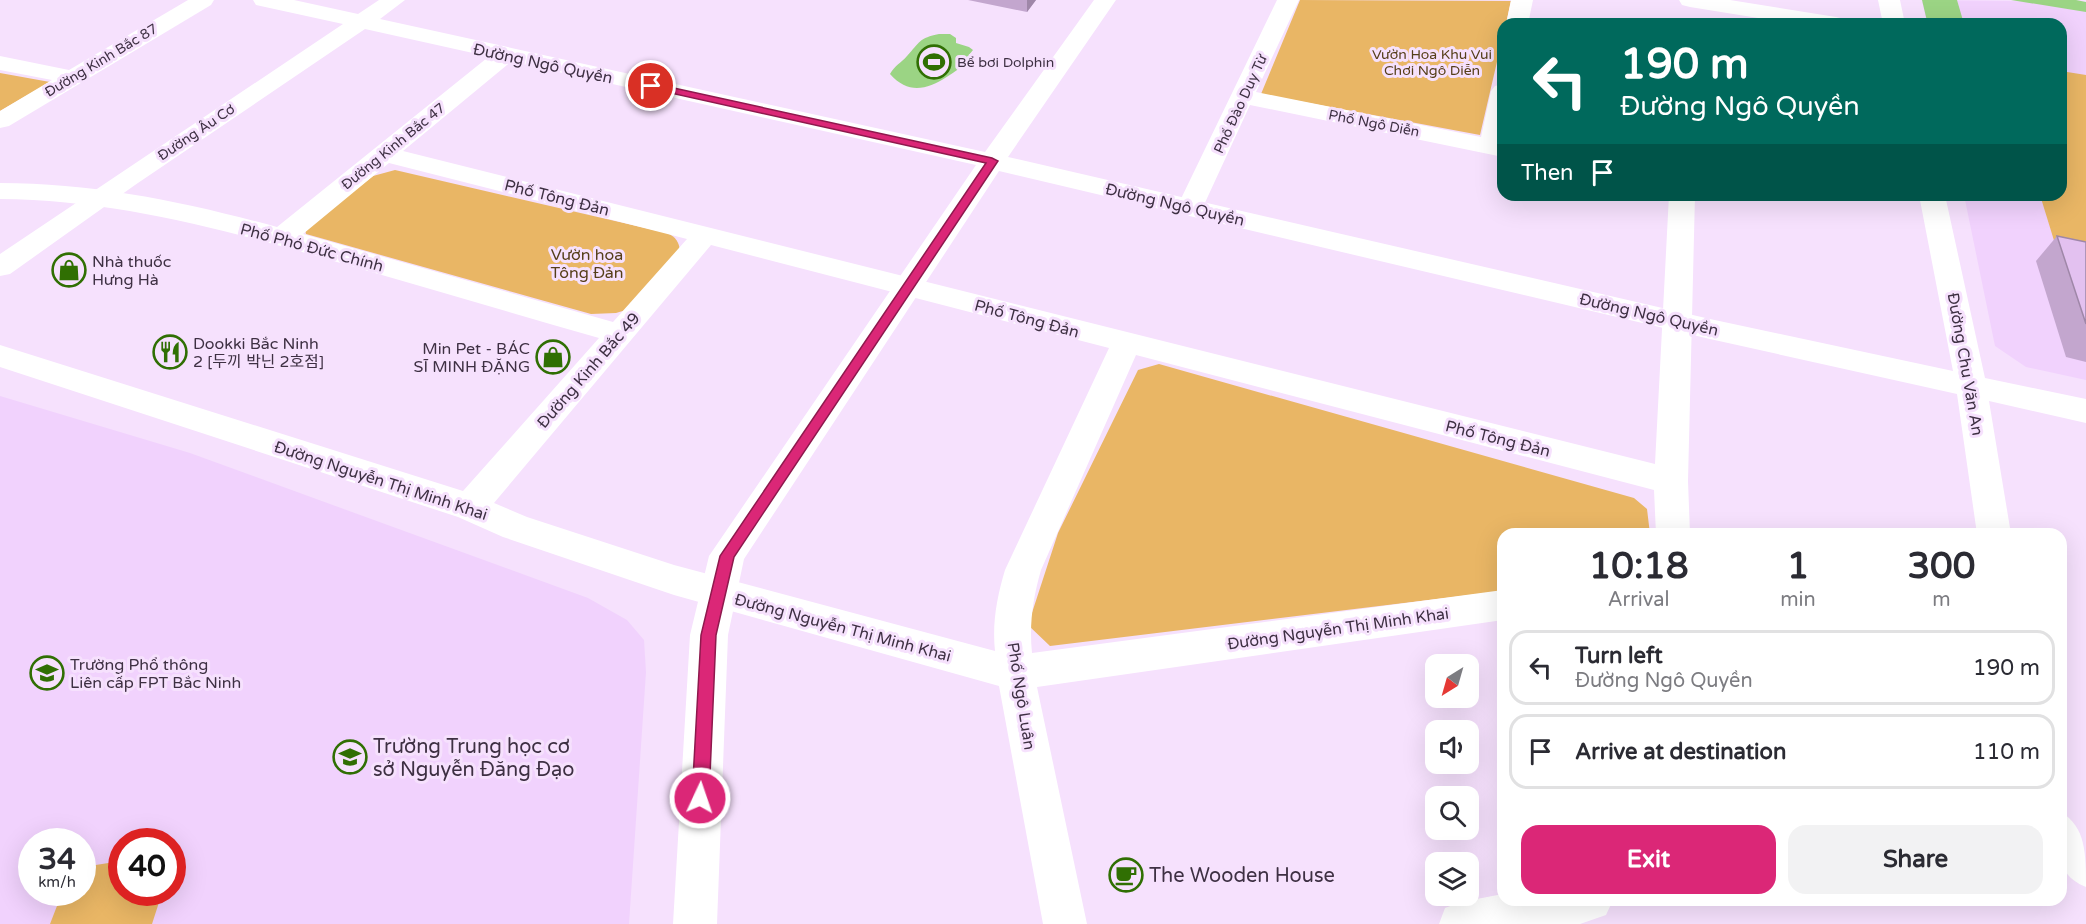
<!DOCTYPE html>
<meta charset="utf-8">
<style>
:root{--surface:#fff;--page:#f2f2f3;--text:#2b2b33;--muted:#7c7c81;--line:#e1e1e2;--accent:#db2777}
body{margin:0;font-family:"Varela Round","Noto Sans KR",sans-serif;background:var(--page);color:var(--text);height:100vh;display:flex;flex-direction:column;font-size:22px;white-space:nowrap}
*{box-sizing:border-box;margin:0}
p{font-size:20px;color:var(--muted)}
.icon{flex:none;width:33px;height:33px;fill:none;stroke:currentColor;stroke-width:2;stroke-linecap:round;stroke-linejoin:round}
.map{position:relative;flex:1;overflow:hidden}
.drawer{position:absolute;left:1497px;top:528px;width:570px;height:378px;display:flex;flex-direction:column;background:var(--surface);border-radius:18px;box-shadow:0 6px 24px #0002}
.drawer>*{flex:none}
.hud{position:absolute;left:1497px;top:18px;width:570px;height:183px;border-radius:18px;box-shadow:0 6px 24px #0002;background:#00695c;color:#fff;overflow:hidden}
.needle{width:39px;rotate:217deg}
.tools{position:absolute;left:1425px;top:654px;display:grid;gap:12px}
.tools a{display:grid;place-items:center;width:54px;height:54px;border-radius:12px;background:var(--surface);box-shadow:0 6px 24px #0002;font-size:30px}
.speed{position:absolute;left:18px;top:828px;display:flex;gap:12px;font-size:30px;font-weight:700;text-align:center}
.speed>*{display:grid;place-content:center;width:78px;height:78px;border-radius:50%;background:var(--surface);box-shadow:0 6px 24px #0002;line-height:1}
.speed small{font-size:15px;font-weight:400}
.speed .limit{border:9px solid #d22;background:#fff;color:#111}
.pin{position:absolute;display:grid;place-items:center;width:51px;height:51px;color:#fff;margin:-26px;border:3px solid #fff;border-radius:50%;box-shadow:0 2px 6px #0007}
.me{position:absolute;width:66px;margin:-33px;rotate:3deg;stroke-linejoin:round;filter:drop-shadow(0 0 4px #0008)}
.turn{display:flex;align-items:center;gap:21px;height:126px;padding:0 24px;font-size:27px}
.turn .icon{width:78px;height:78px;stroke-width:2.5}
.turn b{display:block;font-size:42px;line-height:51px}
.then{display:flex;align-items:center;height:57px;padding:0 24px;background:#0003;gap:12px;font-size:22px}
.eta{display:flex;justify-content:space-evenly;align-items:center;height:102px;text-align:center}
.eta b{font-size:36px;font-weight:700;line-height:42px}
.button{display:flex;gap:12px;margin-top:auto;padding:12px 24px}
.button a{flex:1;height:69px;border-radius:18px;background:var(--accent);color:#fff;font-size:24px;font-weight:700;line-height:69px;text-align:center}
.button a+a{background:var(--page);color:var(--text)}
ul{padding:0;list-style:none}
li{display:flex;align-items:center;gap:18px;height:75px;margin:0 12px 9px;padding:0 12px;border:3px solid var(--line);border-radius:18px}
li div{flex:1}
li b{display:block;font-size:22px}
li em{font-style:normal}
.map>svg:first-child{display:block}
.built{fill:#f1d2fd;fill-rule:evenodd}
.green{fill:#e9b665}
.water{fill:#9bd484}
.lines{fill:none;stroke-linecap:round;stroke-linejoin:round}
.street{fill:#fff;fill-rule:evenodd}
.secondary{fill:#fff;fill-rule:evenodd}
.wall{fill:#c3a6ce}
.shaded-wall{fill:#9f87a8}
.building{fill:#e3c1f0;stroke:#9f87a8;stroke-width:1.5}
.route{fill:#db2777;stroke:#8e194d;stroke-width:1.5}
.labels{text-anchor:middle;stroke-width:6;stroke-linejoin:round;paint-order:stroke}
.far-park-label{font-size:14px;fill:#553e19;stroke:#f6e1fd}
.far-street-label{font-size:14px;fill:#3e3043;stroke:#f6e1fd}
.far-poi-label{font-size:14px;fill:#3e3043;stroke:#f6e1fd;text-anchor:start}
.street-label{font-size:16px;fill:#3e3043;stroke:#f6e1fd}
.park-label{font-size:16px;fill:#553e19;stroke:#f6e1fd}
.poi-label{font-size:16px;fill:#3e3043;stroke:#f6e1fd;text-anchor:start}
.near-poi-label{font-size:20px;fill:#3e3043;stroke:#f6e1fd;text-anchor:start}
</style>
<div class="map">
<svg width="2086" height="924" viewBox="0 0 2086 924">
<rect width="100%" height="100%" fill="#f6e1fd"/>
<g class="built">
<polygon points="1922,0 2086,2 2086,380 2026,367 1995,346 1964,195 2061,195 2061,24 1927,24"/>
<path d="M0 396 190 453 588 598 627 620 644 640 646 672 629 924H0ZM32 842H82V892H32ZM122 842H172V892H122Z"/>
</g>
<g class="green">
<polygon points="1300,0 1511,1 1506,24 1503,24 1503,36 1480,135 1261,94"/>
<polygon points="2061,71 2086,75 2086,253 2056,247 2040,195 2061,195"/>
<polygon points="0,73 50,82 0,111"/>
<path d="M395 170 667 233C676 237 679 242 680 251L626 310 616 313 591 314 306 234 305 229 373 176Z"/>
<polygon points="1159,364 1634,498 1647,509 1650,534 1503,534 1503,591 1050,646 1028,625 1058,533 1138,370"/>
<polygon points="121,861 122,892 162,893 152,924 50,924 62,893 82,892 83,867"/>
</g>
<g class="water">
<polygon points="1922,0 1957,0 1964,24 1927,21"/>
<polygon points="2011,0 2076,0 2086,2 2086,12"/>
<path d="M939 34H950L956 38V43L969 47 973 50 969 55 973 59C948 75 918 106 890 74 895 65 901 63 907 56 920 42 919 38 939 34Z"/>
</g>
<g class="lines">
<g class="street">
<polygon points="188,0 214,0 211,5 9,126 0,128 0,111 52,80 0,70 0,56 69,70"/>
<polygon points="1277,0 1299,0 1256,92 1481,137 1491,91 1495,86 1503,84 1503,157 1250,105 1203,207 1199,213 1190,215 1181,213 1177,207"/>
<polygon points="1511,0 1533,0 1528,24 1506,24"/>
<polygon points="1679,0 1730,0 1836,17 1844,19 1847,24 1796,24 1690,7 1682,5"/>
<path d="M505 48 513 50 517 55 513 60 403 151 1655 464 1669 195H1695L1688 481 1690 534H1656L1654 490 1136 355 1041 570C1033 598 1029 624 1032 653L1503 590V620L1037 687 1087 924H1043L999 686 674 595 503 537 458 517 0 367V345L463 491 599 338C511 313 424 287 337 262 226 230 117 200 0 199V183C95 183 185 202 277 227L497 50ZM389 163 687 239 613 322 303 234ZM711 245 1109 348 1005 570C997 597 992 623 995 651L674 565 527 517 494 503Z"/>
<polygon points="1503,894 1503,900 1613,900 1606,915 1580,924 1439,924 1445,908 1461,902"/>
</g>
<g class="secondary">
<polygon points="253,0 294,0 358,14 379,0 405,0 380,19 985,152 1094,0 1116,0 1008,157 1710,319 1953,371 1919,195 1945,195 1985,378 2086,399 2086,423 1989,401 2011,534 1977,534 1957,394 1710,339 999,171 744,559 728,635 717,924 673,924 690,635 709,556 976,165 365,29 135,185 10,274 0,276 0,254 343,24 256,5"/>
<polygon points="1878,0 1900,0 1905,24 1883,24"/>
<path d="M2061 812C2086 827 2086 854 2086 887 2051 873 2061 845 2061 812Z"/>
</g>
</g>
<g class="wall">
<polygon points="968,0 1036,0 1027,12"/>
<polygon points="2057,236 2086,242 2086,362 2066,357 2036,261"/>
</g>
<polygon class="shaded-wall" points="1027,0 1036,0 1027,12"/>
<polygon class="building" points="2057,236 2086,242 2086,324"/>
<polygon class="route" points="651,83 992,158 998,161 734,557 716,635 709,798 706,803 700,806 694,803 692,798 701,635 720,556 986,163 648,88 648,84"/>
<defs>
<symbol id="stadium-ring" viewBox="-11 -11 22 22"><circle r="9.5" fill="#f6e1fd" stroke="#306f03" stroke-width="1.5"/><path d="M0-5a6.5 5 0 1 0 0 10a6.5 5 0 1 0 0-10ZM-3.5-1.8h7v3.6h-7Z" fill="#306f03"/></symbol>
<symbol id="shop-ring" viewBox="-11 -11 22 22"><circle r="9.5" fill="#f6e1fd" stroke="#306f03" stroke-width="1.5"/><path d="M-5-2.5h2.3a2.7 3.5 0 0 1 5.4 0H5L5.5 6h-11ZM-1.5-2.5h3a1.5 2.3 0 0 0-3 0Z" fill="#306f03"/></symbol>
<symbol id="restaurant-ring" viewBox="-11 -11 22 22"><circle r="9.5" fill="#f6e1fd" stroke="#306f03" stroke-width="1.5"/><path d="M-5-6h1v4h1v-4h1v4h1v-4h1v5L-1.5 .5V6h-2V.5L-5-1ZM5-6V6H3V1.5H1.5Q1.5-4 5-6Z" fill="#306f03"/></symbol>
<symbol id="school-ring" viewBox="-11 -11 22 22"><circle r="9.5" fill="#f6e1fd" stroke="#306f03" stroke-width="1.5"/><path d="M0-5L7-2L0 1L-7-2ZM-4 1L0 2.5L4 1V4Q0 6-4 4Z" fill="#306f03"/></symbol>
<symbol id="cafe-ring" viewBox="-11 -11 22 22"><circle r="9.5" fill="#f6e1fd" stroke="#306f03" stroke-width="1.5"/><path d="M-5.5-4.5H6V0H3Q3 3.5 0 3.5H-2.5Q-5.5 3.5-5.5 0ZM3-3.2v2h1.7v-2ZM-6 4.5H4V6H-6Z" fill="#306f03"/></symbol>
</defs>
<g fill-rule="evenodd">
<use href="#stadium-ring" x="915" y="43" width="38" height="38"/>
<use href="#shop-ring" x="50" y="251" width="38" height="38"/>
<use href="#restaurant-ring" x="151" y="333" width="38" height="38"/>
<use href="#shop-ring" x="534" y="338" width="38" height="38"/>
<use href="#school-ring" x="28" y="654" width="38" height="38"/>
<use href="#school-ring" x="331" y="738" width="38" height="38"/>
<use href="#cafe-ring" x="1107" y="856" width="38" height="38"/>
</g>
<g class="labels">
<g class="far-park-label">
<text x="1432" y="59">Vườn Hoa Khu Vui<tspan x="1432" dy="16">Chơi Ngô Diễn</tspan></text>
</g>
<g class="far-street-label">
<text transform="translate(101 60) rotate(-31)" y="5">Đường Kinh Bắc 87</text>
<text transform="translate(1240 104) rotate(-65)" y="5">Phố Đào Duy Từ</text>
<text transform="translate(1374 123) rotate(11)" y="5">Phố Ngô Diễn</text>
<text transform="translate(196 132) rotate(-34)" y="5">Đường Âu Cơ</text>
<text transform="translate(393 146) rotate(-39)" y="5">Đường Kinh Bắc 47</text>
</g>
<g class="far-poi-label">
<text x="957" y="67">Bể bơi Dolphin</text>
</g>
<g class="street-label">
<text transform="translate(543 63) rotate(12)" y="6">Đường Ngô Quyền</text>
<text transform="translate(557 197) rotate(14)" y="6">Phố Tông Đản</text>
<text transform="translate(1175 204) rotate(13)" y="6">Đường Ngô Quyền</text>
<text transform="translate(312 247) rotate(15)" y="6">Phố Phó Đức Chính</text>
<text transform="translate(1649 314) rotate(13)" y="6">Đường Ngô Quyền</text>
<text transform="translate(1027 318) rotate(15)" y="6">Phố Tông Đản</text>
<text transform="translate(1966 364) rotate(80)" y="6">Đường Chu Văn An</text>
<text transform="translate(588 370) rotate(-49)" y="6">Đường Kinh Bắc 49</text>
<text transform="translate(1498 438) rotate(14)" y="6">Phố Tông Đản</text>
<text transform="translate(381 480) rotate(18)" y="6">Đường Nguyễn Thị Minh Khai</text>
<text transform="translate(843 627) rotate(15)" y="6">Đường Nguyễn Thị Minh Khai</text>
<text transform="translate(1338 628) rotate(-8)" y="6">Đường Nguyễn Thị Minh Khai</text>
<text transform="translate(1022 696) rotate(81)" y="6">Phố Ngô Luân</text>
</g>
<g class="park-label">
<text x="587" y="260">Vườn hoa<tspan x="587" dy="18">Tông Đản</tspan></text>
</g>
<g class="poi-label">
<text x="92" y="267">Nhà thuốc<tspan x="92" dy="18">Hưng Hà</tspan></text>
<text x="193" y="349">Dookki Bắc Ninh<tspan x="193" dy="18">2 [두끼 박닌 2호점]</tspan></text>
<text x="530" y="354" text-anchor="end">Min Pet - BÁC<tspan x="530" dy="18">SĨ MINH ĐẶNG</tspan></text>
<text x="70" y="670">Trường Phổ thông<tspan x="70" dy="18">Liên cấp FPT Bắc Ninh</tspan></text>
</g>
<g class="near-poi-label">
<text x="373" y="753">Trường Trung học cơ<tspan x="373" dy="23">sở Nguyễn Đăng Đạo</tspan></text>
<text x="1149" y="882">The Wooden House</text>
</g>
</g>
</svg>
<div class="tools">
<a><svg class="needle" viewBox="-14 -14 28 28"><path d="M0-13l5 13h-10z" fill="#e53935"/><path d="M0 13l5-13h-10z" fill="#7c7c81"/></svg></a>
<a><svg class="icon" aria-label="sound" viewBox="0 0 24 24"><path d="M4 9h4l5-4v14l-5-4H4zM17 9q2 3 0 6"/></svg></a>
<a><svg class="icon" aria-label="search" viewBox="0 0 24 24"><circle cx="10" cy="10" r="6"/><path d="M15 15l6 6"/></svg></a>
<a><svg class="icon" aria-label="layers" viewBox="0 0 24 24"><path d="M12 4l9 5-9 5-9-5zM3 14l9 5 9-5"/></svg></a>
</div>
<div class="speed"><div>34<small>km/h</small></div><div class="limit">40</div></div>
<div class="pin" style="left:651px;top:86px;background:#d93025"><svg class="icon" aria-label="arrive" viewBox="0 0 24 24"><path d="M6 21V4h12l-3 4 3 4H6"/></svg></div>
<svg class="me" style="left:700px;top:798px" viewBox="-20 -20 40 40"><circle r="17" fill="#db2777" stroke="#fff" stroke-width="3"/><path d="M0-11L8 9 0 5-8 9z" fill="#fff"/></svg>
<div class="hud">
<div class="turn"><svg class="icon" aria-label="left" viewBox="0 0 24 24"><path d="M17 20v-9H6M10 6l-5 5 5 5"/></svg><div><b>190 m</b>Đường Ngô Quyền</div></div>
<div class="then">Then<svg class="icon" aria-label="arrive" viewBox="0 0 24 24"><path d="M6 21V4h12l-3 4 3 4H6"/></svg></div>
</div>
<section class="drawer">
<div class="eta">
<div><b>10:18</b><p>Arrival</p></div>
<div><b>1</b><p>min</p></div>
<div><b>300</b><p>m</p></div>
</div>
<ul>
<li><svg class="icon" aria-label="left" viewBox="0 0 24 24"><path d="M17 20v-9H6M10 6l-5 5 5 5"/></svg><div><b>Turn left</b><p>Đường Ngô Quyền</p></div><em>190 m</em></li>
<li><svg class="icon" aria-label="arrive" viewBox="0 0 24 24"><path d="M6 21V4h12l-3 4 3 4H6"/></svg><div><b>Arrive at destination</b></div><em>110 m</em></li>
</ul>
<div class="button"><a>Exit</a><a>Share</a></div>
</section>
</div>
